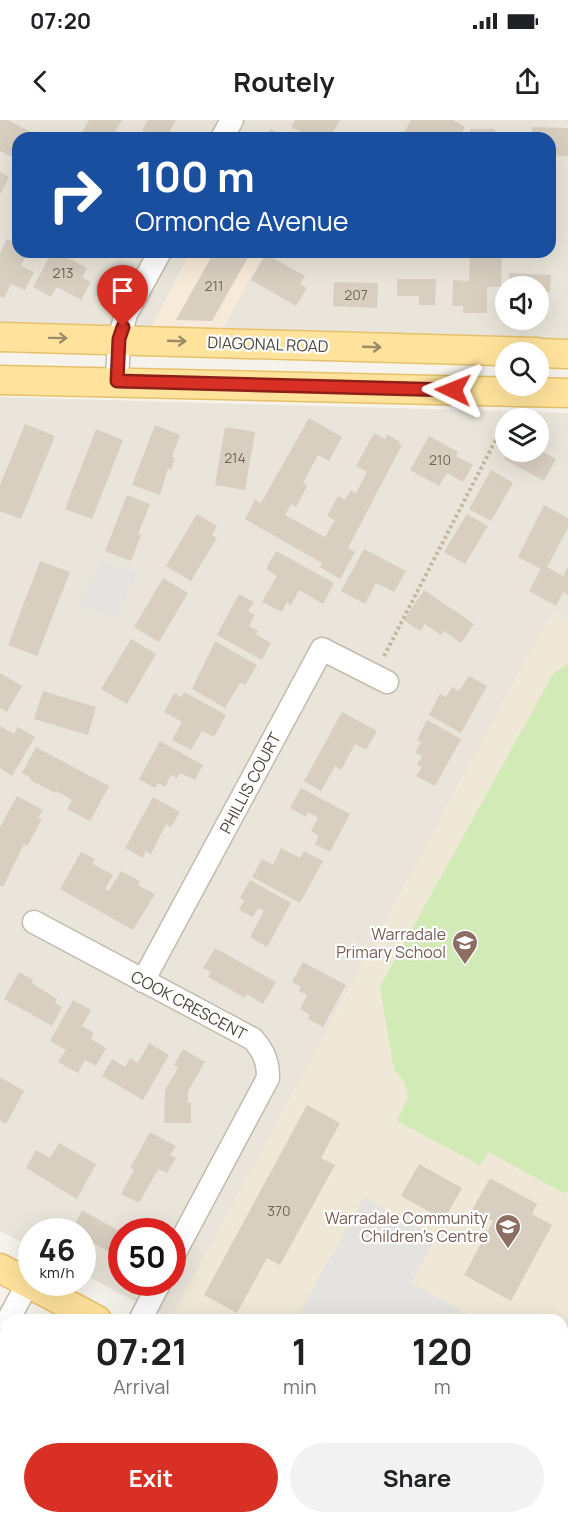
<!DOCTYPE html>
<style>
:root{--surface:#fff;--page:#f2f2f2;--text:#202124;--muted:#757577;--accent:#d93025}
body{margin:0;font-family:Manrope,sans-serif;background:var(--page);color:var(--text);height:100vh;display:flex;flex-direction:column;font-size:22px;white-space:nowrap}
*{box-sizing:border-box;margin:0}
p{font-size:20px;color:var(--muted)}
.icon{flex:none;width:33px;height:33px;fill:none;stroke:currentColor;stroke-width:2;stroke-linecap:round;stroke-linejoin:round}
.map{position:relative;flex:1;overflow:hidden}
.drawer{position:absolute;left:0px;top:1194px;width:568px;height:210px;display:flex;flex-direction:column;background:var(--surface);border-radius:18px 18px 0 0;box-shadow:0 6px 24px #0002}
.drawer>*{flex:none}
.top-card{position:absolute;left:12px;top:12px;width:544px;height:126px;border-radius:18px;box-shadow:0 6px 24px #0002;background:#1a4fa0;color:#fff;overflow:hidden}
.fabs{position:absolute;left:495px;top:156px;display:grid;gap:12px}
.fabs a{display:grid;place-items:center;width:54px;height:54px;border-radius:50%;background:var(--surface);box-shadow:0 6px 24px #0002;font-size:30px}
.speed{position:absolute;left:18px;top:1098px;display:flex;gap:12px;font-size:30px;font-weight:700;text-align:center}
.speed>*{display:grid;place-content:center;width:78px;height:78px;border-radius:50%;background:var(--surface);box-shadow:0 6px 24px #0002;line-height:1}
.speed small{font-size:15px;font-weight:400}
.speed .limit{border:9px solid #d22;background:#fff;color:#111}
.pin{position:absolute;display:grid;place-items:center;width:51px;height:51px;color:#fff;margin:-62px -26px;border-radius:50% 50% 50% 0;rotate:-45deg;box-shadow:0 0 6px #0007}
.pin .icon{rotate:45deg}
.me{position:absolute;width:66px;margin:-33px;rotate:272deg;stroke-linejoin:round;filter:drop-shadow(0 0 4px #0008)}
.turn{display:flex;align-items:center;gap:21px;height:126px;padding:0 24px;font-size:27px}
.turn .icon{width:78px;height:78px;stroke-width:2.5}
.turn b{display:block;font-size:42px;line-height:51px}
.eta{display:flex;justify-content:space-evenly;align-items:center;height:102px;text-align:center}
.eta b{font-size:36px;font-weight:700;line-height:42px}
.button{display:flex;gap:12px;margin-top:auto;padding:12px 24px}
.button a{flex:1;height:69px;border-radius:36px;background:var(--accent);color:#fff;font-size:24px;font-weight:700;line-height:69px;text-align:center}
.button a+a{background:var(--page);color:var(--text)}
.status{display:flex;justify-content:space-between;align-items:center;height:42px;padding:0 30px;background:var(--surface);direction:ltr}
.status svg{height:16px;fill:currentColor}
header{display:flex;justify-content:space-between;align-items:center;height:78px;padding:0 24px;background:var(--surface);font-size:27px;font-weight:700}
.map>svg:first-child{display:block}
.residential{fill:#eae5da;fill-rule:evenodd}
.commercial{fill:#f7ead8}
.education{fill:#efe8d6}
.green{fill:#d2eab5}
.parking{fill:#e5e3e0}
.building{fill:#d8cfc1}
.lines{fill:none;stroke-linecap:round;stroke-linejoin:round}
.minor-casing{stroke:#c2bbae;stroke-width:25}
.major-casing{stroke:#e6c16a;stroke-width:31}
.path{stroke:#c4b79f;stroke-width:4;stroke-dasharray:3 3;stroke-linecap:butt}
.minor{stroke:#fff;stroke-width:22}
.major{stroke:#ffe39c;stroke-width:28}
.oneway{stroke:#9c8c66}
.route-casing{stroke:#8d1f18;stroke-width:15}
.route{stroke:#d93025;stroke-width:10}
.labels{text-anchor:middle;stroke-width:4.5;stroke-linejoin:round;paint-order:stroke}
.number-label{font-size:14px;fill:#6e675b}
.street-label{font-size:16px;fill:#4b4439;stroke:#fff}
.education-label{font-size:16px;fill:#785e54;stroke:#fff;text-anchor:end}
</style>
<div class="status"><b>07:20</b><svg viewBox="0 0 49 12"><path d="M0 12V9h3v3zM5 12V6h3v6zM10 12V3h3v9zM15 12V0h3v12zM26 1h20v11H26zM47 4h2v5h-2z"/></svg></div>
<header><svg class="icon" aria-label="back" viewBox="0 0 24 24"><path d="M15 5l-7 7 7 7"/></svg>Routely<svg class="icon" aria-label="share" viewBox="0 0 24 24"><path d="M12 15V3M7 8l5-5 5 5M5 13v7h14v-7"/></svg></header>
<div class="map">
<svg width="568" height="1404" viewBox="0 0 568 1404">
<rect width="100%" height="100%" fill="#f6f3ec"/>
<g class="residential">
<path d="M0 0H568V222L221 212 264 132H550V18H18V132H191L150 210 0 206ZM506 166H538V200H506Z"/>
<path d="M0 277 568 293V501L552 492 171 1200 83 1154 82 1112H32L31 1127 0 1111ZM506 298H538V332H506ZM122 1112H172V1162H122Z"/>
<polygon points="0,1186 26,1200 6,1200 6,1398 394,1398 405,1404 0,1404"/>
<polygon points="568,1193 568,1404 545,1404 534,1398 562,1398 562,1204"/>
</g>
<polygon class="commercial" points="191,132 264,132 221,212 150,210"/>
<polygon class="education" points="552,492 568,501 568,1193 563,1204 562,1200 484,1200 469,1192 464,1200 171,1200"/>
<polygon class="green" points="568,544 568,1072 564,1073 488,1032 480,1045 397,1001 408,977 405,962 394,950 380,867 553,554"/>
<g class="parking">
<polygon points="101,440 137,453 114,498 80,486"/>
<polygon points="364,1077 436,1117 411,1163 461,1190 456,1200 296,1200"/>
</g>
<g class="building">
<polygon points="0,0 8,0 42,18 18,18 18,35 14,33 12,37 0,31"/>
<polygon points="89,0 122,0 112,18 79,18"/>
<polygon points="148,0 176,0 166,18 156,18 142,10"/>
<polygon points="295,0 340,0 330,18 312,18 291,7"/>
<polygon points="411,0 453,0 465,7 459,18 401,18"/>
<polygon points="532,7 568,8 568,36 550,35 550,18 532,18"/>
<polygon points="271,9 287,18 266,18"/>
<rect x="470" y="9" width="25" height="9"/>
<polygon points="0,52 9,57 0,75"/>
<polygon points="7,119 18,124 18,132 28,132 21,146 34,152 25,170 11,164 4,178 0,176 0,133"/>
<polygon points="52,132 57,132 87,148 82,157 91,162 81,180 57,167 51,177 33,167"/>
<polygon points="214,132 251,132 212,201 176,200"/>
<polygon points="486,132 502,132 501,167 487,167 487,193 463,193 463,186 452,186 453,160 469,161 470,138 485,138"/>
<polygon points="266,134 305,156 300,164 307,168 296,186 251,160"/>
<polygon points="509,153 551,155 550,172 545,172 545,176 538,176 538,166 509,166"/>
<polygon points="397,159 436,159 435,185 419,185 419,176 397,176"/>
<polygon points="334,162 378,163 377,188 333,186"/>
<polygon points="309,298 342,317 329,341 318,335 303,363 307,366 296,387 291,384 285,395 325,417 335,400 327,396 338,376 345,380 351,370 356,373 367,352 356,346 374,313 385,319 387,314 400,322 399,324 402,325 348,428 355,432 340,459 320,447 322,443 245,399 255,380 261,383"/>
<polygon points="25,304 55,316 21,399 0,391 0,365"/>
<polygon points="155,305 180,315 172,337 175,338 171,350 168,348 160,375 132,365"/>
<polygon points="225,307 255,312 245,370 215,365"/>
<polygon points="96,309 123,320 92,399 65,389"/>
<polygon points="429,316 458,332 456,336 473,345 463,362 447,353 439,366 410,350"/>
<polygon points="538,325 543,327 541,331 556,339 544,361 504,339 508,332 538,332"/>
<polygon points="491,350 513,363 491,401 469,389"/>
<polygon points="127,375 150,384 138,414 141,415 131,441 105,431"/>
<polygon points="544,385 568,398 568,408 547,447 563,456 568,447 568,475 563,472 556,486 529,471 541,449 518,437"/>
<polygon points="197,394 217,406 212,415 217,418 191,461 166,446"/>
<polygon points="467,394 488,406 465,444 444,432"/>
<polygon points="364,429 406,451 394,472 376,463 365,484 341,471"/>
<polygon points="276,431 334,463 323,484 299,470 291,485 287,482 282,492 262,482 277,456 266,449"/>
<polygon points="40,441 70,452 37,536 8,525"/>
<polygon points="163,458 188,473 159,522 134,507"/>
<polygon points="424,470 474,504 461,523 444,511 441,515 425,504 420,511 404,500"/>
<polygon points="239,474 254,482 248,491 255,495 249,506 258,511 256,514 271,523 262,540 217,515"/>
<polygon points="131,519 156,534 127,584 101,569"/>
<polygon points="215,521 257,545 245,565 240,563 225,588 192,569"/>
<polygon points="0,553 22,566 7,592 0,588"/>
<polygon points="469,556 487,566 461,613 429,595 440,574 446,577 452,567 459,571"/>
<polygon points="43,571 96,587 88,615 34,599"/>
<polygon points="184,572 226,595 214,617 202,611 191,630 172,620 182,602 164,592 174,573 181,577"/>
<polygon points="342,592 377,611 366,630 355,624 341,650 335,646 321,671 304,661"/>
<polygon points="427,600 461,619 435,666 416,656 422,647 417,645 422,636 415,633 421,622 417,620"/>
<polygon points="0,606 14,614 18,607 35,617 12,656 0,648"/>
<polygon points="160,621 203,645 195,660 180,653 177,658 171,655 165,667 158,663 155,668 139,659"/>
<polygon points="36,627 109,666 90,701 67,689 72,680 56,671 55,673 30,660 31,658 22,653"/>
<polygon points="301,668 350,694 330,732 315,724 319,716 311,711 318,698 308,692 306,697 290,688"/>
<polygon points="17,676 43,690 38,698 42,699 27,726 24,724 3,767 0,765 0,707"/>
<polygon points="153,677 180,692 171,707 166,704 151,734 146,731 143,738 125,728"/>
<polygon points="281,728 300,738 304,731 323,741 300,783 252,757 262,739 273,745"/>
<polygon points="81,732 95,739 93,744 113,755 105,769 109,771 121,751 140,761 138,765 155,774 133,810 60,769"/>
<polygon points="250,760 291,783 267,827 250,817 264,791 258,788 253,797 239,790 244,780 240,778"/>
<polygon points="215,828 276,862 263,884 247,874 245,878 208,857 211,852 203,848"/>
<polygon points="303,842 346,865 323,907 308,899 310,895 300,889 307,875 299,871 301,867 292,862"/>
<polygon points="19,852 33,860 32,863 57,879 55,883 62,887 52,906 4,879"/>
<polygon points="73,880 91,890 82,906 94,913 91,919 106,928 96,946 85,940 78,953 58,942 66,930 50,921"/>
<polygon points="149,923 169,935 143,980 102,956 112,939 125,947 130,938 138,943"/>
<polygon points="183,929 205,942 188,971 188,983 191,983 191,1003 164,1003 165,970 178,948 174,945"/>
<polygon points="0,957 24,971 6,1004 0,1000"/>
<polygon points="307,985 340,1003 321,1038 335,1045 280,1145 267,1138 237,1193 204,1175"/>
<polygon points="150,1012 176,1026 170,1035 176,1038 167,1053 158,1049 139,1083 121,1074 134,1050 130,1048"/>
<polygon points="59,1023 96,1044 77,1079 26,1048 36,1030 50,1038"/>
<polygon points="419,1044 462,1068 444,1100 401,1076"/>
<polygon points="490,1058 537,1084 532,1094 552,1105 511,1181 464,1155 493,1101 472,1090"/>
<polygon points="82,1090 119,1111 122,1107 130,1112 122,1112 122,1139 95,1124 93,1126 82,1120 82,1112 74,1112 78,1106 75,1104"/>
<polygon points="562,1242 568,1245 568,1275 562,1285"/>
<polygon points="6,1272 6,1311 0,1308 0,1283"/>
<polygon points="6,1358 6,1394 0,1391 0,1364 2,1365"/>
<polygon points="132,1398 177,1398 174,1402 177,1404 129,1404"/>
<polygon points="230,1398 257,1398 254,1404 226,1404"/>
</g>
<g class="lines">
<defs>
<g id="minor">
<polyline points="222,18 232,0"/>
<polyline points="117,261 119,219 126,194 160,132"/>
<path d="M34 802 253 919C264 932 268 941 268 958L172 1138"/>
<polyline points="143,861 322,529 387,562"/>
<polyline points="8,1200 28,1163"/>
<polyline points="140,1200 160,1162"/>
<polyline points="309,1404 312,1398"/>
</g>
<g id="major">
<polyline points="0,217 536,232"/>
<polyline points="538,233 568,234"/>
<polyline points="0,260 568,273"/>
<polyline points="0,1148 97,1200"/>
<polyline points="467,1398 478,1404"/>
</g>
</defs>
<use href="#minor" class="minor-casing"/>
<use href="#major" class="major-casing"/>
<polyline class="path" points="384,536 506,300"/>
<use href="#minor" class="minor"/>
<use href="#major" class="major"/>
</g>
<defs><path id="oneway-shaft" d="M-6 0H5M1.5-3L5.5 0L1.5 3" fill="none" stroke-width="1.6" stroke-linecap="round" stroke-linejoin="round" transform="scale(1.5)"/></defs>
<g class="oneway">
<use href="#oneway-shaft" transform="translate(58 218) rotate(1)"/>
<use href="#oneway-shaft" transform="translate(177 221) rotate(2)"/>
<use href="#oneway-shaft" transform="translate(372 227) rotate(2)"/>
</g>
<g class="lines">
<defs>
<polyline id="route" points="123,207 119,219 117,261 453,270"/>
</defs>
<use href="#route" class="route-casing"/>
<use href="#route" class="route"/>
</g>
<defs>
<symbol id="school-pin" viewBox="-11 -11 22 30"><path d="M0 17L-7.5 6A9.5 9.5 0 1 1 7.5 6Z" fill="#8d6e63" stroke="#fff"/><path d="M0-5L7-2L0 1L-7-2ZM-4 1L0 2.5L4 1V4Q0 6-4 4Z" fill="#fff"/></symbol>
</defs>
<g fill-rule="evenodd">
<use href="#school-pin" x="450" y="808" width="30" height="40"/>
<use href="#school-pin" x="493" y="1092" width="30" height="40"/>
</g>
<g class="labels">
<g class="number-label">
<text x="63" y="158">213</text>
<text x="214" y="171">211</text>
<text x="356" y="180">207</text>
<text x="235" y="343">214</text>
<text x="440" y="345">210</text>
<text x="279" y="1096">370</text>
</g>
<g class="street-label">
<text transform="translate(268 224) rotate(2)" y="6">DIAGONAL ROAD</text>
<text transform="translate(250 663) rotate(-62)" y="6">PHILLIS COURT</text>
<text transform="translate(189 885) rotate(28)" y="6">COOK CRESCENT</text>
</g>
<g class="education-label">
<text x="446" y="820">Warradale<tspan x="446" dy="18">Primary School</tspan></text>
<text x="488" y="1104">Warradale Community<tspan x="488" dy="18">Children's Centre</tspan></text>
</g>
</g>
</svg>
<div class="fabs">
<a><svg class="icon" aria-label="sound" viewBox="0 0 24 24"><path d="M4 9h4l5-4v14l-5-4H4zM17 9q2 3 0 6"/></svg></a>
<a><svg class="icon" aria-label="search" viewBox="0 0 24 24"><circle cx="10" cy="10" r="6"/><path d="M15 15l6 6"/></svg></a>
<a><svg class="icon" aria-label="layers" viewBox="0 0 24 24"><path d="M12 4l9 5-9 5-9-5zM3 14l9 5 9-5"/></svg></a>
</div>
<div class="speed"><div>46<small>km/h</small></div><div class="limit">50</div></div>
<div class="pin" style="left:123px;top:207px;background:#d93025"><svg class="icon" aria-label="arrive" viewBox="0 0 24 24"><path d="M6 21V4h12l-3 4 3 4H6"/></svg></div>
<svg class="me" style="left:453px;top:270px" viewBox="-20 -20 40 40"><path d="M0-17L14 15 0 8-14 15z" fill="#d93025" stroke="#fff" stroke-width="4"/></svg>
<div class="top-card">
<div class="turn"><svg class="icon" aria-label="right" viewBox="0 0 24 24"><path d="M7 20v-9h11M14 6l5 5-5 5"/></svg><div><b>100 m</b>Ormonde Avenue</div></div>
</div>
<section class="drawer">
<div class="eta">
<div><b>07:21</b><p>Arrival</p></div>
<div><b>1</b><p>min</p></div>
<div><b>120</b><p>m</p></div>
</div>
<div class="button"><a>Exit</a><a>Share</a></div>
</section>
</div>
